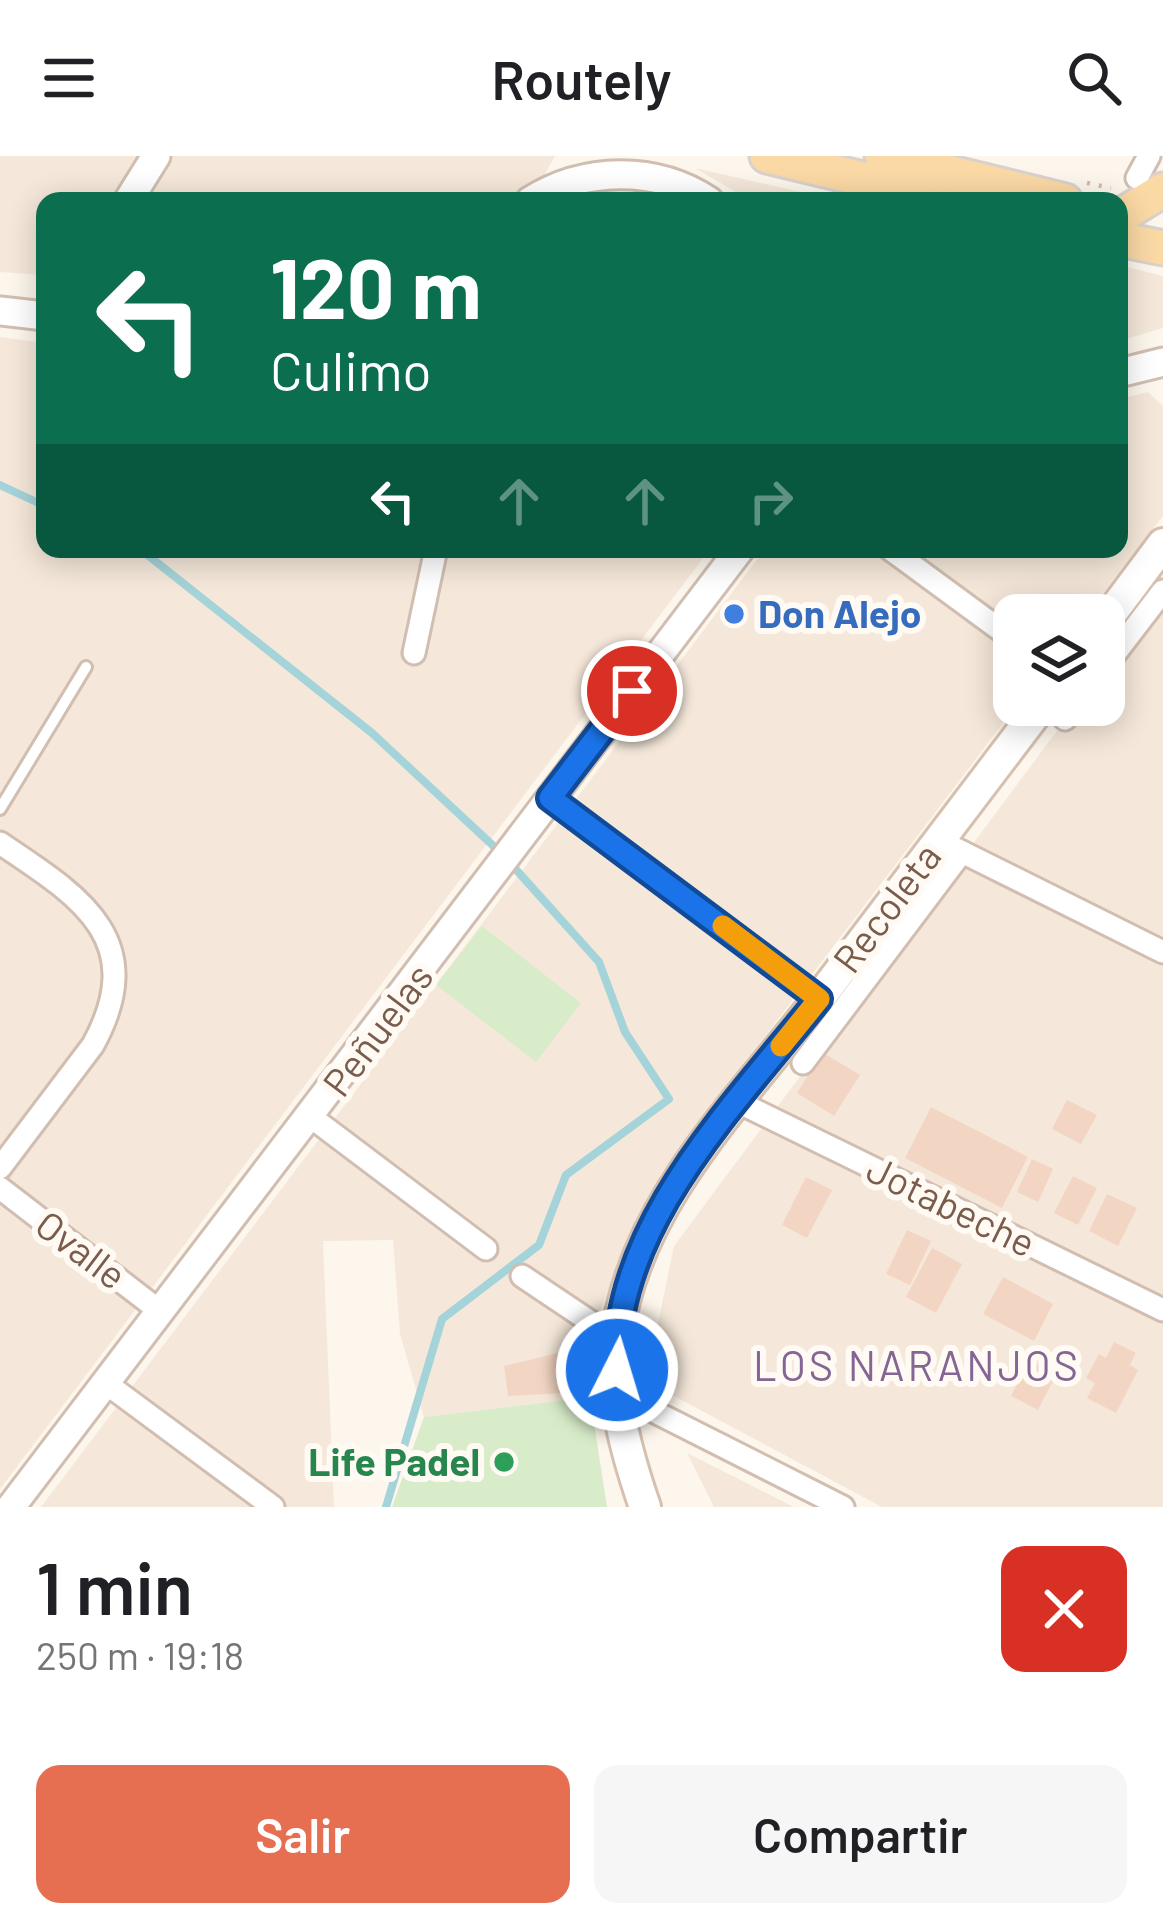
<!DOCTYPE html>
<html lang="es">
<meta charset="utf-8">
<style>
:root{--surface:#fff;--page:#f6f6f6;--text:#202124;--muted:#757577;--accent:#e76f51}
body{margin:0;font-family:Barlow,sans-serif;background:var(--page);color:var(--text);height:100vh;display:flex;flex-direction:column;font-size:45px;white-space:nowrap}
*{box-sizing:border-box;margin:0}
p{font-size:39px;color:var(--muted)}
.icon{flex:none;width:66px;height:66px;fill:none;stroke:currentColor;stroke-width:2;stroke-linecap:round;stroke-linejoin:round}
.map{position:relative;height:1351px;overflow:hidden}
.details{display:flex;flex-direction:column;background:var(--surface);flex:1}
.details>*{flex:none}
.banner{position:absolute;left:36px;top:36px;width:1092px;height:366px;border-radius:24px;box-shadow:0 6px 30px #0003;background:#0b6e4f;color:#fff;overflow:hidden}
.controls{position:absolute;left:993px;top:438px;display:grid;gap:24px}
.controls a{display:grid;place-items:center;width:132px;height:132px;border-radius:24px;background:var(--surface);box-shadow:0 6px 30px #0003;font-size:60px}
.pin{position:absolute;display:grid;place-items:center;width:102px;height:102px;color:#fff;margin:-51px;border:6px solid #fff;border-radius:50%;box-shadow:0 3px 12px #0007}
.me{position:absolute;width:132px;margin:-66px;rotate:5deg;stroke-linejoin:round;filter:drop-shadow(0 0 9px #0008)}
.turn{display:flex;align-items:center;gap:42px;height:252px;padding:0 36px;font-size:54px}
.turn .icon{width:156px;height:156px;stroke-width:2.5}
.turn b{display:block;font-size:84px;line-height:102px}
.lanes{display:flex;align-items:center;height:114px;padding:0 36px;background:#0003;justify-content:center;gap:60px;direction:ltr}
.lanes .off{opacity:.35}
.round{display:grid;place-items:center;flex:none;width:126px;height:126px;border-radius:24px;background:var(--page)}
.head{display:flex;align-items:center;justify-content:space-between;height:204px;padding:0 36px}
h1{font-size:72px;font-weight:600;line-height:90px}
.cta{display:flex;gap:24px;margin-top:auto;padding:24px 36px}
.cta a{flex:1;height:138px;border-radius:24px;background:var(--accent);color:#fff;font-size:48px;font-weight:600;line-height:138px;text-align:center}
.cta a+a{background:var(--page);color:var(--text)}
header{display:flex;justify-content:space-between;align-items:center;height:156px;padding:0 36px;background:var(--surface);font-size:54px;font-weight:600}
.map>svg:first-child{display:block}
.residential{fill:#f5e8da}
.green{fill:#d8ecc9}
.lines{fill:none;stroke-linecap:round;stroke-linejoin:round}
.stream{stroke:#a5d3da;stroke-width:8}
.building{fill:#f3d5c3}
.service-casing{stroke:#d1beb0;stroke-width:16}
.minor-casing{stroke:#d1beb0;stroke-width:27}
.tertiary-casing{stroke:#d1beb0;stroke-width:33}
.secondary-casing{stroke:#d6c0b0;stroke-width:36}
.primary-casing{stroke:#dad1cd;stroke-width:39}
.path{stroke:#d9b8a5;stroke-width:4.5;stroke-dasharray:3 9;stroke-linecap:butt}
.service{stroke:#fff;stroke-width:10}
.minor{stroke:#fff;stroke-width:21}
.tertiary{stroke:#fff;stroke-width:27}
.secondary{stroke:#fff;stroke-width:30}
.primary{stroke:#fbd9a5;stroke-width:33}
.route-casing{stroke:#114b97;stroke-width:30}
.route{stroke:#1a73e8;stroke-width:21}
.slow{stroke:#f59e0b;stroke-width:21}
.shop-dot{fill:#3f7fe0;stroke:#fffaf3;stroke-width:4.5}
.leisure-dot{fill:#2e9e5b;stroke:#fffaf3;stroke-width:4.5}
.labels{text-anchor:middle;stroke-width:12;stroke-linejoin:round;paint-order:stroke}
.shop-label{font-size:39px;font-weight:bold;fill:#366cbe;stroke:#fffaf3;text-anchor:start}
.street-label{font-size:39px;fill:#7a5c4d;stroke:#fffaf3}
.leisure-label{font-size:39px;font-weight:bold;fill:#27864d;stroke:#fffaf3;text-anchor:end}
.neighbourhood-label{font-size:42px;letter-spacing:3px;fill:#846695;stroke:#fffaf3}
</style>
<header><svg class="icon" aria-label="menu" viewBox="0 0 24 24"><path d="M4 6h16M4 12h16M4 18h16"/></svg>Routely<svg class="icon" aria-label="search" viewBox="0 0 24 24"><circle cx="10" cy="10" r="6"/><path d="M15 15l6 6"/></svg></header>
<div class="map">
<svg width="1163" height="1351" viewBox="0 0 1163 1351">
<rect width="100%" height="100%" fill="#fdf6ec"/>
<g class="residential">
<polygon points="0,0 555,0 545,18 508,45 45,45 45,119 0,116"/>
<polygon points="695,12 840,45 751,45"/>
<polygon points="1119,109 1163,120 1163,172 1119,185"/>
<polygon points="0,181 45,187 45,393 710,393 0,1333"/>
<polygon points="1148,236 1163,250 1163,360 1086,459 1014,459 1017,549 661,1017 598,1158 590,1241 424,1261 400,1178 393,1084 323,1085 334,1351 41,1351 765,393 1119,393 1119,243"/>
<polygon points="1163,447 1163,1351 882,1351 646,1225 674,1090 1062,568 1083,549 1104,549 1104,523"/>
<polygon points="687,1297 794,1351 714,1351"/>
</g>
<g class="green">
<polygon points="482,770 581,847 536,906 436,829"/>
<polygon points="590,1241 607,1351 392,1351 424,1261"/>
</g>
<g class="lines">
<g class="stream">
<polyline points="0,329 45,350"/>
<polyline points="140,393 372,577 501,697"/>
<polyline points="386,1351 442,1163 539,1089 566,1019 669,943 625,876 599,806 511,708"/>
</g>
</g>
<g class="building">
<polygon points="822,896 860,919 834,960 797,937"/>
<polygon points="1067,944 1097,959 1081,988 1052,973"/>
<polygon points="931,951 1028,1001 1002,1052 905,1002"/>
<polygon points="1032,1003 1053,1013 1038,1046 1017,1036"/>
<polygon points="1073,1020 1097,1032 1078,1069 1054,1057"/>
<polygon points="806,1021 832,1034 807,1082 782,1069"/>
<polygon points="1107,1038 1137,1052 1118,1090 1089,1075"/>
<polygon points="907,1074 931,1085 910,1129 886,1118"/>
<polygon points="932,1092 962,1108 936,1157 906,1141"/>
<polygon points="1003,1121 1053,1148 1034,1185 983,1158"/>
<polygon points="1114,1186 1136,1197 1130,1209 1138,1214 1116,1257 1087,1242 1095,1227 1086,1222 1099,1198 1106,1202"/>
<polygon points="562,1196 570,1224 564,1224 566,1237 508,1240 504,1210"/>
<polygon points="1029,1204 1057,1217 1038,1254 1011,1240"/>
</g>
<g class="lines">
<defs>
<polyline id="service" points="0,653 86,511"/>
<g id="minor">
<polyline points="1137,22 1149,0"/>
<polyline points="890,393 1014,484"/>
<polyline points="414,497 436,393"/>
<polyline points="1104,512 1163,435"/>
<polyline points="1065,563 1076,549"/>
<polyline points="551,642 819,843"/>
<path d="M0 687C79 740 151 783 93 889L0 1012"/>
<polyline points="950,690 1163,796"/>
<polyline points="803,907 962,696"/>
<polyline points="738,946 1163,1154"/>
<polyline points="311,961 486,1093"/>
<polyline points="0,1032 161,1156"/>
<polyline points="522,1120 616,1183"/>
<polyline points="107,1228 273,1351"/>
<polyline points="619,1245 653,1255 843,1351"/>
</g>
<g id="tertiary">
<polyline points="128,45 156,0"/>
<path d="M530 45C584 11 655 9 709 45"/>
<polyline points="0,155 45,160"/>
<polyline points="1119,217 1163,206"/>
<polyline points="11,1351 740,393"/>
</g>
<g id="secondary">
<polyline points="1104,467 1163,388"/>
<path d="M645 1351C627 1299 609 1236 617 1181 634 1047 743 942 821 840 895 743 968 646 1042 549"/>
</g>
<g id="primary">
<polyline points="767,0 954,45"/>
<polyline points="882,0 1065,45"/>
<polyline points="1122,59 1163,34"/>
<polyline points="1119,83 1163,92"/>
</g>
</defs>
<use href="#service" class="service-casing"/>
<use href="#minor" class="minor-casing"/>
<use href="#tertiary" class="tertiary-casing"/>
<use href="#secondary" class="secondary-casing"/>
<use href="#primary" class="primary-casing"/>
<polyline class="path" points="1087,27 1111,32"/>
<use href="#service" class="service"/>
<use href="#minor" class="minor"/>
<use href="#tertiary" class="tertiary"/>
<use href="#secondary" class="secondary"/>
<use href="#primary" class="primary"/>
</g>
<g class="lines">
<defs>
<path id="route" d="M617 1214C612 1070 735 949 819 843L550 642 632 535"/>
</defs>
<use href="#route" class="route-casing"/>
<use href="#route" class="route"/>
<polyline class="slow" points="723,770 819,843 781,890"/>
</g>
<circle class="shop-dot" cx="734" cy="458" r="12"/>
<circle class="leisure-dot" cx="504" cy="1306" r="12"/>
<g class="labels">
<g class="shop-label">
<text x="758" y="472">Don Alejo</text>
</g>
<g class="street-label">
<text transform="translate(887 752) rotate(-53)" y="14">Recoleta</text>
<text transform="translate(378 874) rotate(-53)" y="14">Peñuelas</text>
<text transform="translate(951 1050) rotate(26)" y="14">Jotabeche</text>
<text transform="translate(81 1094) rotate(37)" y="14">Ovalle</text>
</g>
<g class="leisure-label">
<text x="480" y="1320">Life Padel</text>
</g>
<g class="neighbourhood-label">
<text x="917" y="1225">LOS NARANJOS</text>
</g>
</g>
</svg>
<div class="controls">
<a><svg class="icon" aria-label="layers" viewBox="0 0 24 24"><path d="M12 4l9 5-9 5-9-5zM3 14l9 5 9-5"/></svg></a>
</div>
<div class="pin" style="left:632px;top:535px;background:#d93025"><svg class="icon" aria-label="arrive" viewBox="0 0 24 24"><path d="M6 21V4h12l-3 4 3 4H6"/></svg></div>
<svg class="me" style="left:617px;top:1214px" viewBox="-20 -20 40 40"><circle r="17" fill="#1a73e8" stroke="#fff" stroke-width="3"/><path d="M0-11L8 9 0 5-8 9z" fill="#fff"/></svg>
<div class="banner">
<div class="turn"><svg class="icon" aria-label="left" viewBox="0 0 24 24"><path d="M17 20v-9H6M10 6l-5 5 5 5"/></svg><div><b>120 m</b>Culimo</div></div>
<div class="lanes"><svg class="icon" aria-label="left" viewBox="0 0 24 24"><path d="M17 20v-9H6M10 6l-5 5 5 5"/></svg><svg class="icon off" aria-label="ahead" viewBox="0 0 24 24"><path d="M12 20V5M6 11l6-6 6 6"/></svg><svg class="icon off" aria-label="ahead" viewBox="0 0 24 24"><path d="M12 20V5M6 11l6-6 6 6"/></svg><svg class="icon off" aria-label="right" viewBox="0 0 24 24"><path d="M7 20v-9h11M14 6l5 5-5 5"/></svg></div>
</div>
</div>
<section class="details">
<div class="head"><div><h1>1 min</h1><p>250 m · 19:18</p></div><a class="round" style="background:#d93025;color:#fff"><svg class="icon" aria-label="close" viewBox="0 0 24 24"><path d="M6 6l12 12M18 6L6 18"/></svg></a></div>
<div class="cta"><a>Salir</a><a>Compartir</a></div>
</section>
